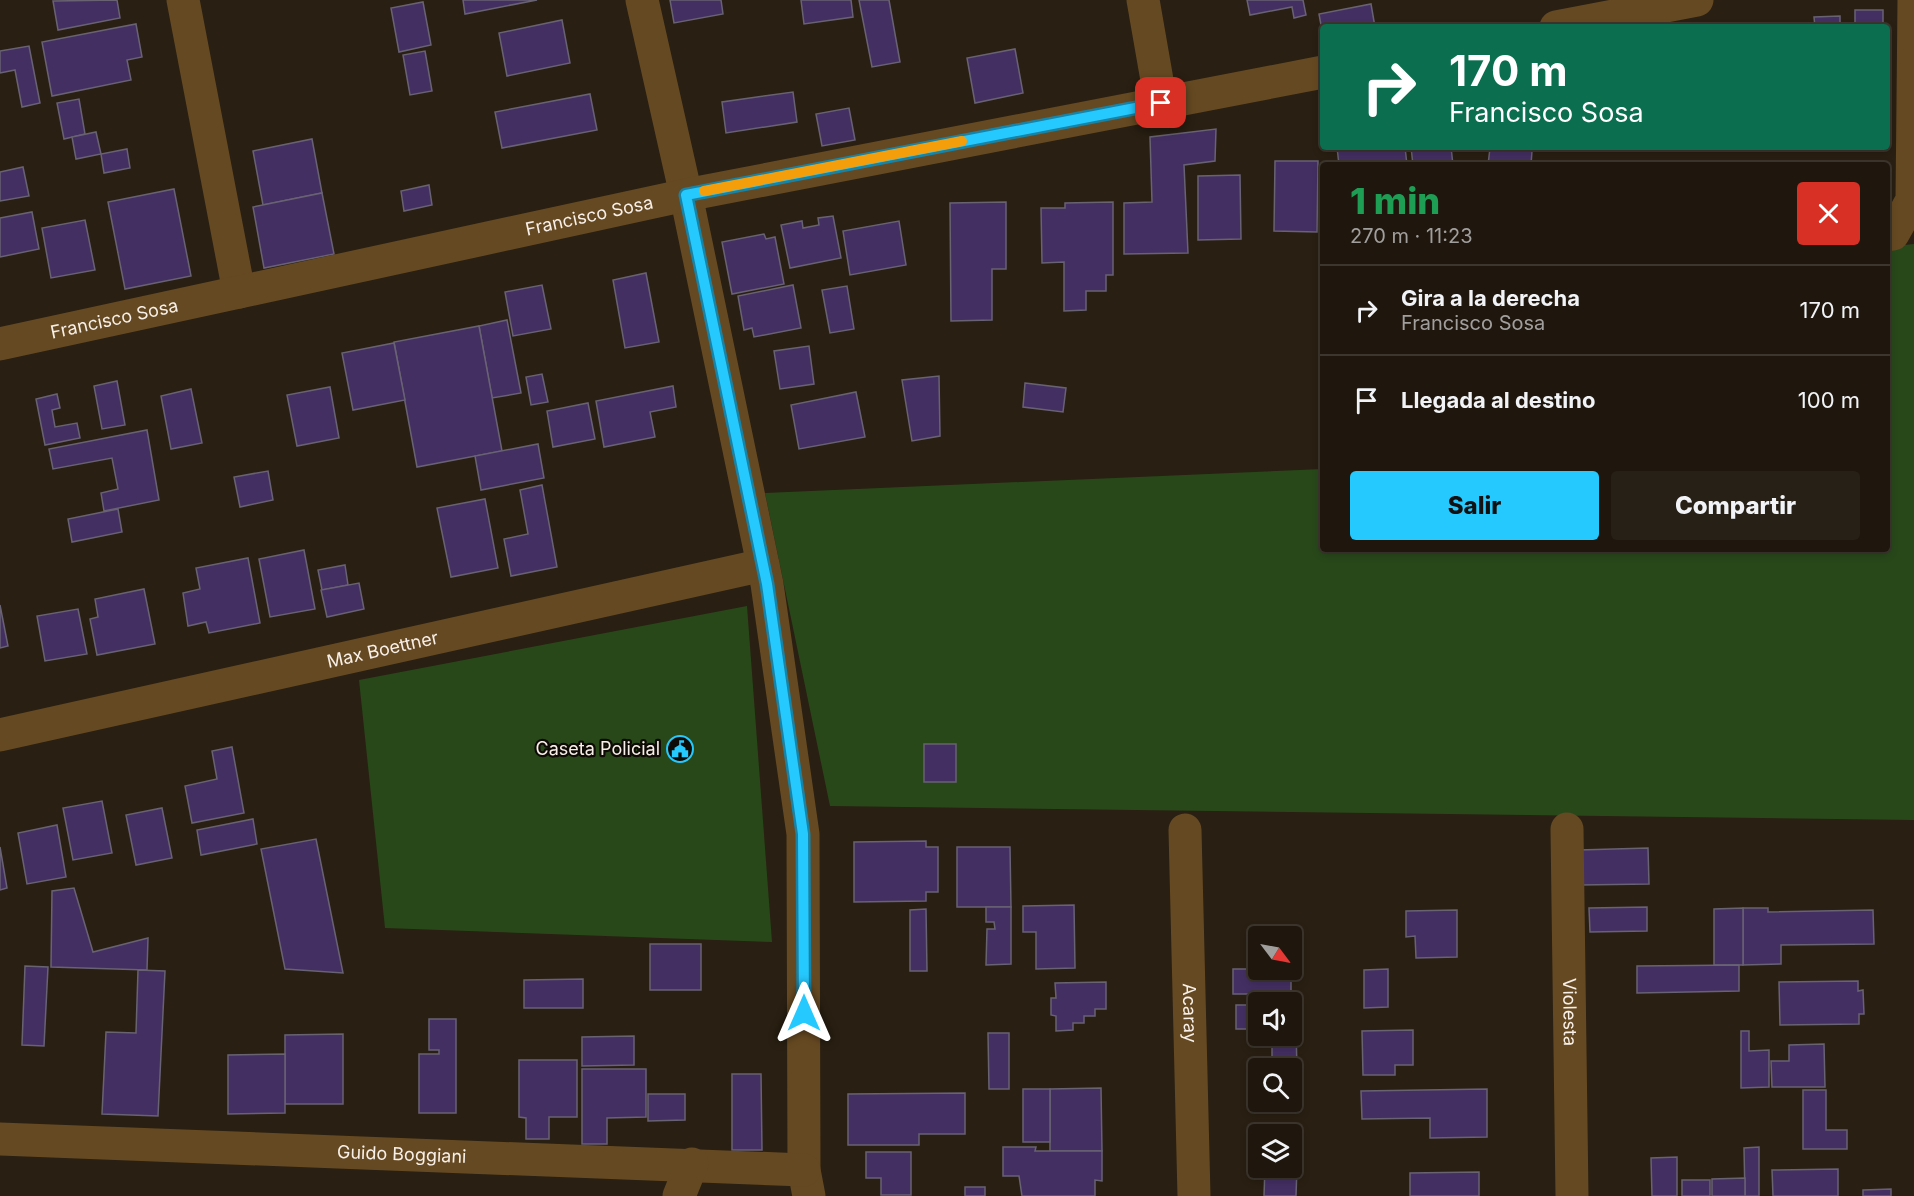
<!DOCTYPE html>
<html lang="es">
<meta charset="utf-8">
<style>
:root{--surface:#1f170e;--page:#272017;--text:#f1f3f6;--muted:#a19f9e;--line:#3c362e;--accent:#26c9fe}
body{margin:0;font-family:Inter,sans-serif;background:var(--page);color:var(--text);height:100vh;display:flex;flex-direction:column;font-size:22px;white-space:nowrap}
*{box-sizing:border-box;margin:0}
p{font-size:20px;color:var(--muted)}
.icon{flex:none;width:33px;height:33px;fill:none;stroke:currentColor;stroke-width:2;stroke-linecap:round;stroke-linejoin:round}
.map{position:relative;flex:1;overflow:hidden}
.details{position:absolute;left:1320px;top:162px;width:570px;height:390px;display:flex;flex-direction:column;background:var(--surface);border-radius:6px;box-shadow:0 3px 9px #0003,0 0 0 2px var(--line)}
.details>*{flex:none}
.top-card{position:absolute;left:1320px;top:24px;width:570px;height:126px;border-radius:6px;box-shadow:0 3px 9px #0003,0 0 0 2px var(--line);background:#0b6e4f;color:#fff;overflow:hidden}
.needle{width:39px;rotate:122deg}
.fabs{position:absolute;left:1248px;top:926px;display:grid;gap:12px}
.fabs a{display:grid;place-items:center;width:54px;height:54px;border-radius:6px;background:var(--surface);box-shadow:0 3px 9px #0003,0 0 0 2px var(--line);font-size:30px}
.pin{position:absolute;display:grid;place-items:center;width:51px;height:51px;color:#fff;margin:-26px;border-radius:12px;box-shadow:0 3px 9px #0006}
.me{position:absolute;width:66px;margin:-33px;rotate:0deg;stroke-linejoin:round;filter:drop-shadow(0 0 4px #0008)}
.turn{display:flex;align-items:center;gap:21px;height:126px;padding:0 30px;font-size:27px}
.turn .icon{width:78px;height:78px;stroke-width:2.5}
.turn b{display:block;font-size:42px;line-height:51px}
.round{display:grid;place-items:center;flex:none;width:63px;height:63px;border-radius:6px;background:var(--page)}
.overview{display:flex;align-items:center;justify-content:space-between;height:102px;padding:0 30px}
h1{font-size:36px;font-weight:800;line-height:45px;color:#1e9e55}
.action{display:flex;gap:12px;margin-top:auto;padding:12px 30px}
.action a{flex:1;height:69px;border-radius:6px;background:var(--accent);color:#111;font-size:24px;font-weight:800;line-height:69px;text-align:center}
.action a+a{background:var(--page);color:var(--text)}
ul{padding:0;list-style:none}
li{display:flex;align-items:center;gap:18px;height:90px;padding:0 30px;border-top:2px solid var(--line)}
li div{flex:1}
li b{display:block;font-size:22px}
li em{font-style:normal}
.map>svg:first-child{display:block}
.green{fill:#28481a}
.building{fill:#442f62;stroke:#686273;stroke-width:1.5}
.lines{fill:none;stroke-linecap:round;stroke-linejoin:round}
.minor{stroke:#654922;stroke-width:33}
.route-casing{stroke:#1983a5;stroke-width:15}
.route{stroke:#26c9fe;stroke-width:10}
.slow{stroke:#f59e0b;stroke-width:10}
.labels{text-anchor:middle;stroke-width:4.5;stroke-linejoin:round;paint-order:stroke}
.street-label{font-size:18px;fill:#f8f0e8;stroke:#0e0a05}
.poi-label{font-size:18px;fill:#f8f0e8;stroke:#0e0a05;text-anchor:end}
</style>
<div class="map">
<svg width="1914" height="1196" viewBox="0 0 1914 1196">
<rect width="100%" height="100%" fill="#291f12"/>
<g class="green">
<polygon points="1914,244 1914,820 830,806 765,493 1323,469 1323,549 1887,549 1887,247"/>
<polygon points="747,606 772,942 385,928 359,680"/>
</g>
<g class="building">
<polygon points="117,0 120,18 58,30 53,1"/>
<polygon points="463,0 537,0 465,14"/>
<polygon points="670,0 721,0 723,14 674,23"/>
<polygon points="801,0 851,0 853,17 804,24"/>
<polygon points="859,0 889,0 900,62 872,67"/>
<polygon points="1247,0 1303,0 1306,15 1294,18 1292,7 1250,15"/>
<polygon points="423,2 431,45 399,52 391,8"/>
<polygon points="1371,4 1375,27 1323,27 1323,36 1319,14"/>
<rect x="1855" y="10" width="28" height="17"/>
<polygon points="1840,16 1840,27 1815,27 1814,17"/>
<polygon points="562,20 570,63 507,76 499,33"/>
<polygon points="136,24 142,57 127,60 131,80 52,96 42,42"/>
<polygon points="29,46 40,103 22,107 15,70 0,73 0,51"/>
<polygon points="1015,49 1023,93 975,103 967,58"/>
<polygon points="425,51 432,91 410,95 403,55"/>
<polygon points="793,92 797,122 726,133 722,102"/>
<polygon points="590,94 597,130 502,148 495,112"/>
<polygon points="79,99 85,134 64,139 57,103"/>
<polygon points="849,108 855,140 822,146 816,114"/>
<polygon points="1216,129 1215,161 1184,165 1188,253 1124,254 1124,203 1152,202 1150,137"/>
<polygon points="96,132 101,154 76,159 72,137"/>
<polygon points="312,139 322,193 263,205 253,151"/>
<polygon points="1337,147 1405,147 1407,165 1339,165"/>
<polygon points="1411,147 1451,147 1453,165 1413,165"/>
<polygon points="1490,148 1532,151 1531,165 1488,165"/>
<polygon points="127,149 130,168 104,173 101,154"/>
<polygon points="1275,161 1318,161 1317,232 1274,231"/>
<polygon points="23,167 29,196 0,201 0,172"/>
<polygon points="1240,175 1241,239 1198,240 1198,176"/>
<polygon points="429,185 432,205 404,211 401,191"/>
<polygon points="174,189 191,276 125,289 108,202"/>
<polygon points="322,193 334,254 264,268 253,207"/>
<polygon points="1006,202 1006,269 992,269 992,320 951,321 950,203"/>
<polygon points="1113,202 1113,275 1106,275 1106,291 1086,291 1086,310 1064,311 1064,262 1042,263 1041,208 1065,208 1065,203"/>
<polygon points="32,212 39,249 0,257 0,218"/>
<polygon points="833,216 841,258 790,268 781,225 802,221 803,228 819,225 818,218"/>
<polygon points="85,220 95,270 51,278 42,228"/>
<polygon points="899,221 906,265 850,275 843,231"/>
<polygon points="764,234 766,239 775,237 784,284 732,294 722,242"/>
<polygon points="646,273 659,342 625,348 613,280"/>
<polygon points="542,285 551,329 513,336 505,292"/>
<polygon points="793,285 801,328 754,337 752,328 744,330 738,296"/>
<polygon points="847,286 854,329 830,333 822,290"/>
<polygon points="507,320 521,393 492,398 479,326"/>
<polygon points="479,326 502,451 417,467 394,342"/>
<polygon points="394,343 405,400 353,410 342,353"/>
<polygon points="809,346 814,384 780,389 774,351"/>
<polygon points="542,374 548,402 531,405 526,377"/>
<polygon points="939,376 940,436 912,441 902,380"/>
<polygon points="117,381 125,425 102,429 94,386"/>
<polygon points="1025,383 1066,388 1063,412 1023,407"/>
<polygon points="673,386 676,407 650,412 655,437 604,447 596,401"/>
<polygon points="330,387 339,438 297,446 287,395"/>
<polygon points="191,389 202,443 171,449 161,396"/>
<polygon points="856,392 865,437 799,449 791,405"/>
<polygon points="57,394 60,408 52,410 55,427 77,423 80,438 45,445 36,399"/>
<polygon points="588,403 595,439 553,447 547,411"/>
<polygon points="147,430 159,500 104,511 101,493 118,489 112,458 53,469 49,449"/>
<polygon points="538,444 544,478 481,490 475,456"/>
<polygon points="268,471 273,500 240,507 234,477"/>
<polygon points="542,485 557,567 511,576 504,539 528,534 520,490"/>
<polygon points="485,499 498,568 451,577 437,508"/>
<polygon points="118,509 122,532 72,542 68,519"/>
<polygon points="304,550 315,609 270,617 259,559"/>
<polygon points="248,558 260,623 209,633 206,622 188,626 183,593 200,589 196,568"/>
<polygon points="345,565 348,585 322,590 318,570"/>
<polygon points="359,583 364,609 327,617 321,590"/>
<polygon points="144,589 155,644 97,655 90,619 98,617 95,599"/>
<polygon points="0,605 8,646 0,648"/>
<polygon points="78,609 87,654 45,661 37,616"/>
<rect x="924" y="744" width="32" height="38"/>
<polygon points="232,747 244,813 192,823 185,786 217,779 212,751"/>
<polygon points="102,801 112,853 73,860 63,808"/>
<polygon points="162,808 172,858 136,865 126,815"/>
<polygon points="253,819 257,844 201,855 197,830"/>
<polygon points="57,825 66,877 27,884 18,833"/>
<polygon points="316,839 343,973 285,969 261,849"/>
<polygon points="926,841 926,847 938,847 938,892 926,892 926,901 854,902 854,842"/>
<polygon points="0,847 7,888 0,890"/>
<polygon points="957,847 1010,847 1011,907 957,907"/>
<polygon points="1648,848 1649,884 1580,885 1579,850"/>
<polygon points="74,888 93,952 148,938 147,970 51,967 52,891"/>
<polygon points="1074,905 1075,968 1036,969 1036,932 1023,932 1023,906"/>
<polygon points="986,907 1011,907 1011,964 986,965 987,929 995,929 994,922 986,922"/>
<polygon points="1647,907 1647,931 1590,932 1589,908"/>
<polygon points="1743,908 1768,908 1768,912 1873,910 1874,944 1781,945 1781,964 1743,965"/>
<polygon points="1743,908 1743,965 1714,965 1714,909"/>
<polygon points="926,909 927,971 910,971 910,910"/>
<polygon points="1457,910 1457,957 1416,958 1415,936 1406,937 1406,911"/>
<rect x="650" y="944" width="51" height="46"/>
<polygon points="1739,965 1739,991 1637,993 1637,966"/>
<polygon points="25,966 48,967 44,1046 22,1045"/>
<rect x="1233" y="969" width="58" height="25"/>
<polygon points="1388,969 1388,1007 1364,1008 1364,970"/>
<polygon points="138,970 165,971 158,1116 102,1114 106,1032 136,1033"/>
<polygon points="583,979 583,1008 524,1008 524,980"/>
<polygon points="1858,981 1858,991 1863,990 1864,1014 1859,1014 1859,1024 1780,1025 1779,982"/>
<polygon points="1106,982 1106,1009 1095,1009 1095,1016 1084,1016 1084,1023 1073,1023 1073,1030 1056,1031 1056,1016 1051,1015 1051,998 1056,998 1055,983"/>
<rect x="1236" y="1005" width="22" height="24"/>
<polygon points="429,1019 456,1019 456,1113 419,1113 419,1054 439,1054 439,1050 429,1050"/>
<polygon points="1296,1028 1297,1070 1272,1068 1272,1035 1292,1035 1292,1029"/>
<polygon points="1413,1030 1413,1065 1395,1065 1395,1075 1363,1075 1362,1031"/>
<polygon points="1741,1031 1749,1031 1749,1051 1769,1050 1769,1087 1741,1088"/>
<polygon points="988,1033 1009,1033 1009,1089 989,1089"/>
<polygon points="343,1034 343,1104 285,1104 285,1035"/>
<polygon points="634,1036 634,1065 582,1066 582,1037"/>
<polygon points="1824,1044 1825,1087 1772,1087 1771,1061 1789,1061 1789,1045"/>
<polygon points="285,1054 285,1113 228,1114 228,1055"/>
<polygon points="519,1060 577,1060 577,1117 549,1117 549,1139 526,1139 526,1118 519,1117"/>
<polygon points="582,1069 646,1069 646,1117 607,1118 607,1144 582,1144"/>
<polygon points="732,1074 761,1074 762,1150 732,1150"/>
<polygon points="1101,1088 1102,1151 1050,1151 1050,1089"/>
<rect x="1023" y="1089" width="27" height="53"/>
<polygon points="1487,1089 1487,1137 1430,1138 1430,1118 1362,1119 1361,1091"/>
<polygon points="1803,1090 1826,1090 1826,1130 1847,1130 1847,1149 1803,1149"/>
<polygon points="965,1093 965,1134 919,1134 919,1145 848,1145 848,1094"/>
<polygon points="648,1094 685,1094 685,1120 648,1121"/>
<polygon points="1003,1147 1036,1147 1035,1151 1102,1151 1102,1181 1095,1180 1095,1196 1022,1196 1019,1176 1003,1176"/>
<polygon points="1759,1147 1759,1196 1745,1196 1744,1148"/>
<polygon points="866,1152 911,1152 911,1195 881,1195 881,1178 866,1178"/>
<polygon points="1677,1157 1677,1196 1652,1196 1651,1158"/>
<polygon points="1265,1167 1297,1167 1296,1196 1264,1196"/>
<polygon points="1838,1169 1838,1196 1773,1196 1772,1170"/>
<polygon points="1479,1172 1479,1196 1410,1196 1410,1173"/>
<polygon points="1745,1178 1745,1196 1712,1196 1712,1179"/>
<rect x="1682" y="1180" width="28" height="16"/>
<rect x="965" y="1187" width="20" height="9"/>
<polygon points="1891,1189 1891,1196 1863,1196 1863,1190"/>
</g>
<g class="lines">
<g class="minor">
<polyline points="183,0 239,292"/>
<polyline points="642,0 686,195 767,584 803,834 804,1170 809,1196"/>
<polyline points="1143,0 1161,103"/>
<polyline points="1556,27 1697,0"/>
<polyline points="1887,235 1893,234 1912,200 1914,0"/>
<path id="s1" d="M0 344 686 195 1323 72"/>
<path id="s2" d="M0 735 763 565"/>
<path id="s3" d="M1567 829 1572 1196"/>
<path id="s4" d="M1185 830 1194 1196"/>
<path id="s5" d="M0 1139 804 1170"/>
<polyline points="679,1196 692,1164"/>
</g>
</g>
<g class="lines">
<defs>
<polyline id="route" points="804,1013 803,834 767,584 686,195 1161,103"/>
</defs>
<use href="#route" class="route-casing"/>
<use href="#route" class="route"/>
<polyline class="slow" points="704,191 962,141"/>
</g>
<defs>
<symbol id="civic-ring" viewBox="-11 -11 22 22"><circle r="9.5" fill="#0e0a05" stroke="#26c9fe" stroke-width="1.5"/><path d="M-.6-6.5H3V-4.5H.6V-3L4-1V1h2V6H-6V1h2V-1L-.6-3ZM-1.2 2.5V6h2.4V2.5Z" fill="#26c9fe"/></symbol>
</defs>
<g fill-rule="evenodd">
<use href="#civic-ring" x="665" y="734" width="30" height="30"/>
</g>
<g class="labels">
<g class="street-label">
<text dy="6" stroke="none"><textPath href="#s1" startOffset="603">Francisco Sosa</textPath></text>
<text dy="6" stroke="none"><textPath href="#s1" startOffset="117">Francisco Sosa</textPath></text>
<text dy="6" stroke="none"><textPath href="#s2" startOffset="392">Max Boettner</textPath></text>
<text dy="6" stroke="none"><textPath href="#s4" startOffset="183">Acaray</textPath></text>
<text dy="6" stroke="none"><textPath href="#s3" startOffset="183">Violesta</textPath></text>
<text dy="6" stroke="none"><textPath href="#s5" startOffset="402">Guido Boggiani</textPath></text>
</g>
<g class="poi-label">
<text x="660" y="755">Caseta Policial</text>
</g>
</g>
</svg>
<div class="fabs">
<a><svg class="needle" viewBox="-14 -14 28 28"><path d="M0-13l5 13h-10z" fill="#e53935"/><path d="M0 13l5-13h-10z" fill="#a19f9e"/></svg></a>
<a><svg class="icon" aria-label="sound" viewBox="0 0 24 24"><path d="M4 9h4l5-4v14l-5-4H4zM17 9q2 3 0 6"/></svg></a>
<a><svg class="icon" aria-label="search" viewBox="0 0 24 24"><circle cx="10" cy="10" r="6"/><path d="M15 15l6 6"/></svg></a>
<a><svg class="icon" aria-label="layers" viewBox="0 0 24 24"><path d="M12 4l9 5-9 5-9-5zM3 14l9 5 9-5"/></svg></a>
</div>
<div class="pin" style="left:1161px;top:103px;background:#d93025"><svg class="icon" aria-label="arrive" viewBox="0 0 24 24"><path d="M6 21V4h12l-3 4 3 4H6"/></svg></div>
<svg class="me" style="left:804px;top:1013px" viewBox="-20 -20 40 40"><path d="M0-17L14 15 0 8-14 15z" fill="#26c9fe" stroke="#fff" stroke-width="4"/></svg>
<div class="top-card">
<div class="turn"><svg class="icon" aria-label="right" viewBox="0 0 24 24"><path d="M7 20v-9h11M14 6l5 5-5 5"/></svg><div><b>170 m</b>Francisco Sosa</div></div>
</div>
<section class="details">
<div class="overview"><div><h1>1 min</h1><p>270 m · 11:23</p></div><a class="round" style="background:#d93025;color:#fff"><svg class="icon" aria-label="close" viewBox="0 0 24 24"><path d="M6 6l12 12M18 6L6 18"/></svg></a></div>
<ul>
<li><svg class="icon" aria-label="right" viewBox="0 0 24 24"><path d="M7 20v-9h11M14 6l5 5-5 5"/></svg><div><b>Gira a la derecha</b><p>Francisco Sosa</p></div><em>170 m</em></li>
<li><svg class="icon" aria-label="arrive" viewBox="0 0 24 24"><path d="M6 21V4h12l-3 4 3 4H6"/></svg><div><b>Llegada al destino</b></div><em>100 m</em></li>
</ul>
<div class="action"><a>Salir</a><a>Compartir</a></div>
</section>
</div>
